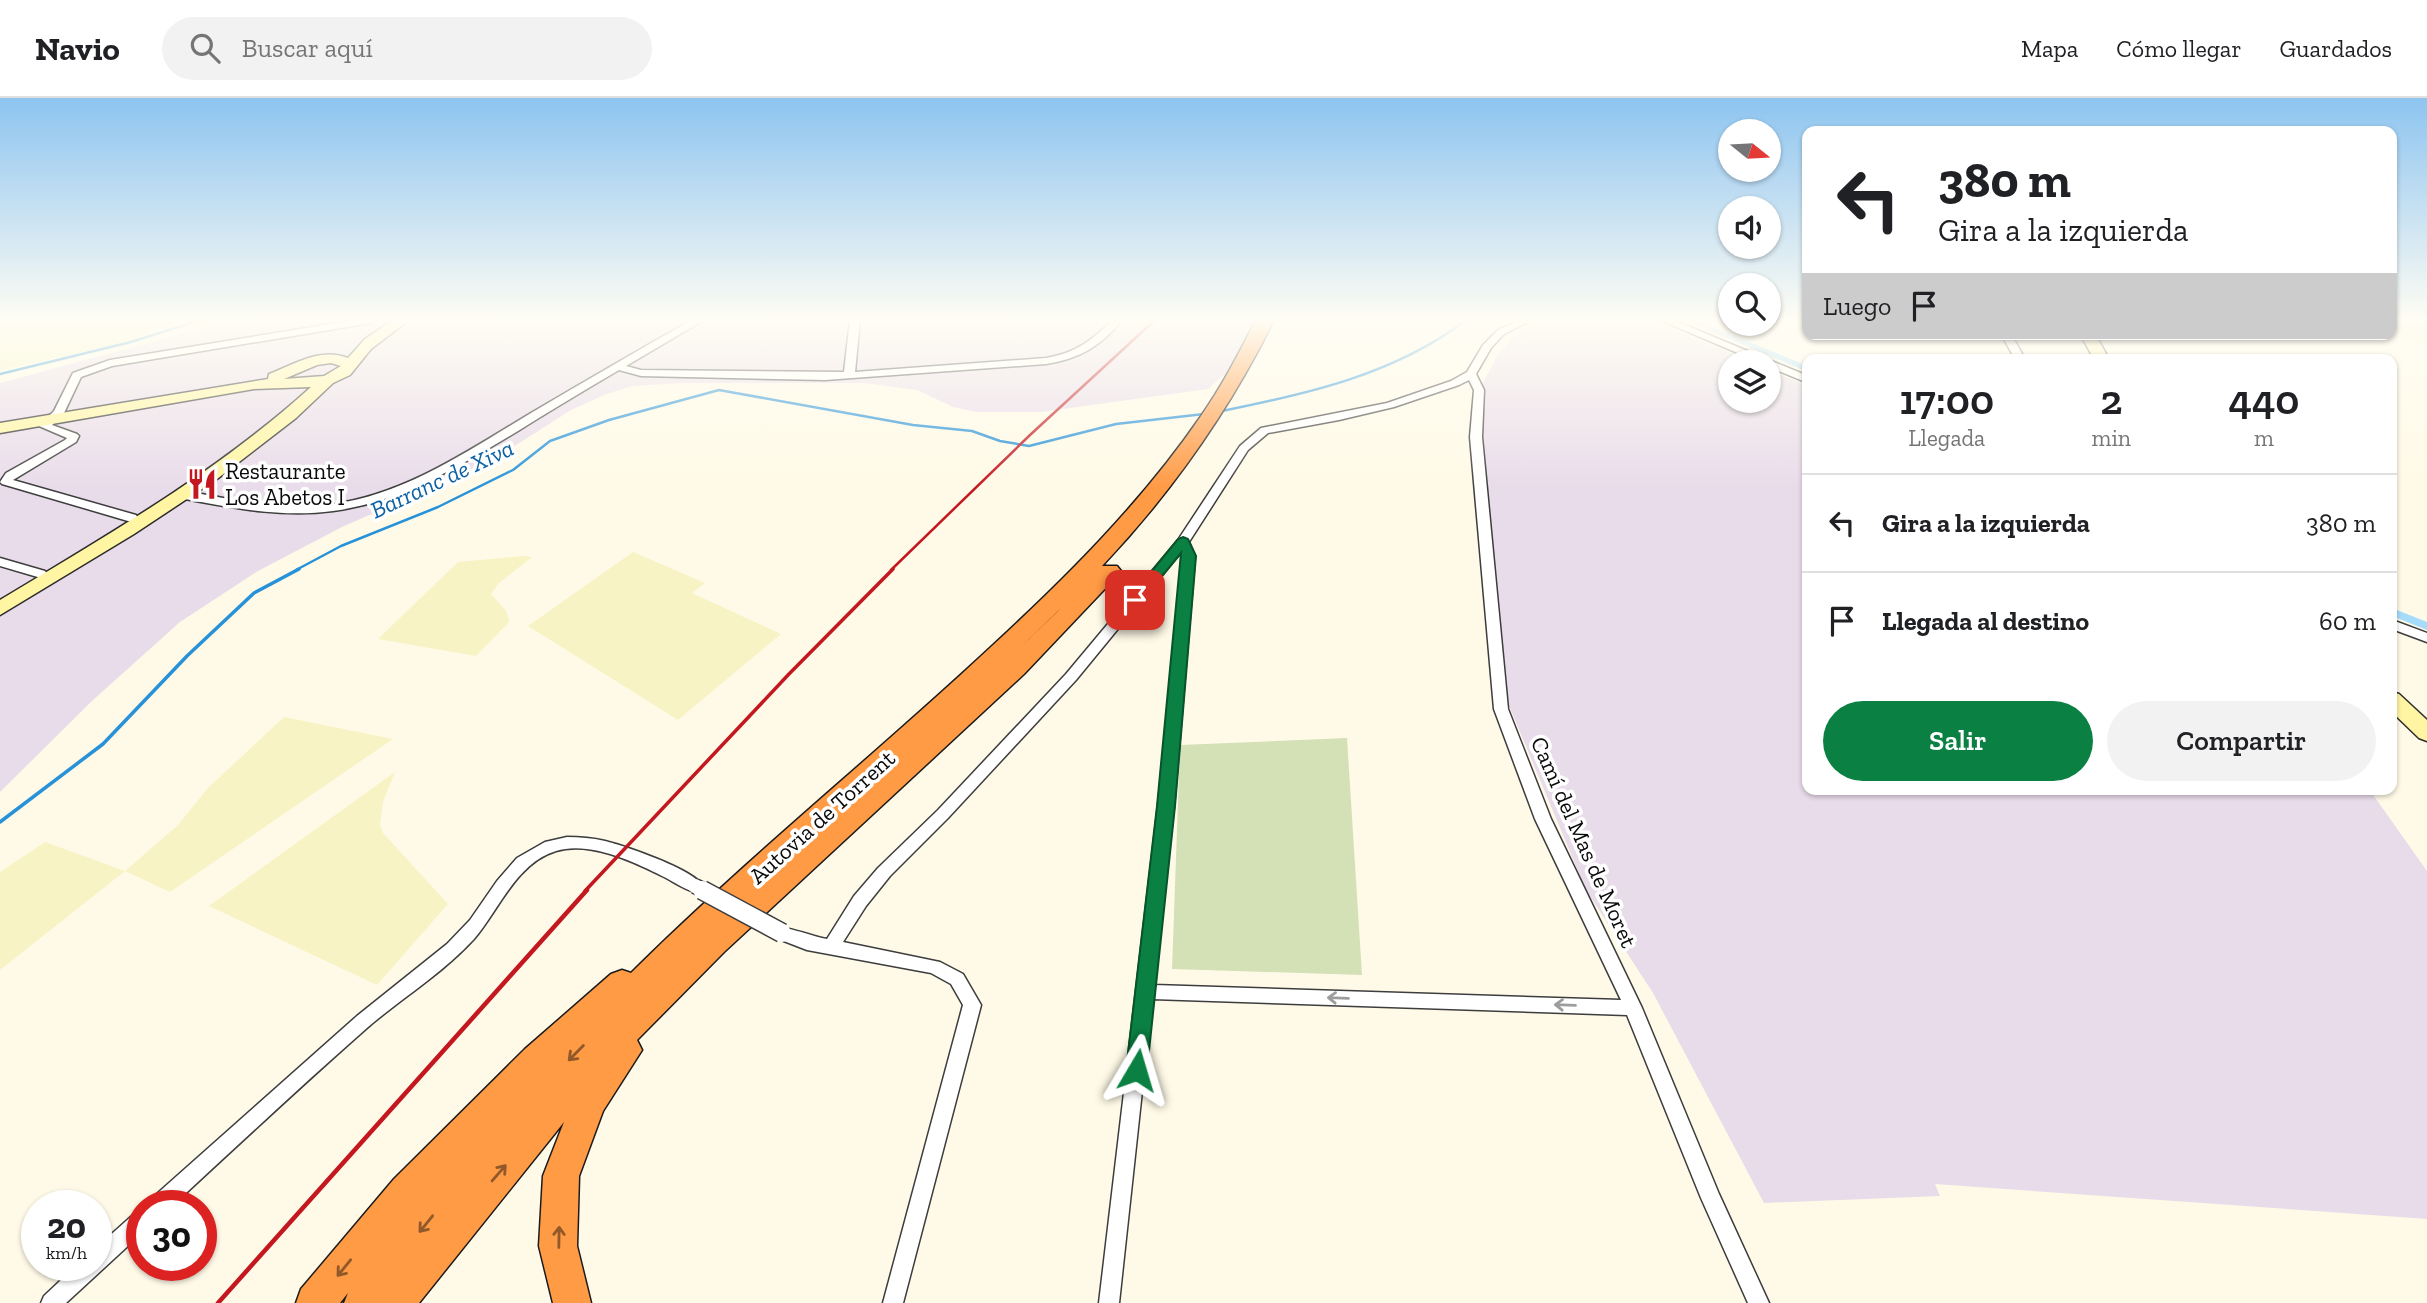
<!DOCTYPE html>
<html lang="es">
<meta charset="utf-8">
<style>
:root{--surface:#fff;--page:#f2f2f2;--text:#202124;--muted:#757577;--line:#e0e0e0;--accent:#0b8043}
body{margin:0;font-family:"Zilla Slab",serif;background:var(--page);color:var(--text);height:100vh;display:flex;flex-direction:column;font-size:26px;white-space:nowrap}
*{box-sizing:border-box;margin:0}
p{font-size:23px;color:var(--muted)}
.icon{flex:none;width:38px;height:38px;fill:none;stroke:currentColor;stroke-width:2;stroke-linecap:round;stroke-linejoin:round}
.map{position:relative;flex:1;overflow:hidden}
.sheet{position:absolute;left:1802px;top:256px;width:595px;height:441px;display:flex;flex-direction:column;background:var(--surface);border-radius:14px;box-shadow:0 2px 5px #0004}
.sheet>*{flex:none}
.hud{position:absolute;left:1802px;top:28px;width:595px;height:214px;border-radius:14px;box-shadow:0 2px 5px #0004;background:#fff;color:var(--text);overflow:hidden}
.needle{width:46px;rotate:108deg}
.controls{position:absolute;left:1718px;top:21px;display:grid;gap:14px}
.controls a{display:grid;place-items:center;width:63px;height:63px;border-radius:50%;background:var(--surface);box-shadow:0 2px 5px #0004;font-size:35px}
.speed{position:absolute;left:21px;top:1092px;display:flex;gap:14px;font-size:35px;font-weight:700;text-align:center}
.speed>*{display:grid;place-content:center;width:91px;height:91px;border-radius:50%;background:var(--surface);box-shadow:0 2px 5px #0004;line-height:1}
.speed small{font-size:18px;font-weight:400}
.speed .limit{border:10px solid #d22;background:#fff;color:#111}
.pin{position:absolute;display:grid;place-items:center;width:60px;height:60px;color:#fff;margin:-30px;border-radius:14px;box-shadow:0 4px 10px #0006}
.me{position:absolute;width:77px;margin:-38px;rotate:7deg;stroke-linejoin:round;filter:drop-shadow(0 0 5px #0008)}
.turn{display:flex;align-items:center;gap:24px;height:147px;padding:0 21px;font-size:32px}
.turn .icon{width:91px;height:91px;stroke-width:2.5}
.turn b{display:block;font-size:49px;line-height:60px}
.then{display:flex;align-items:center;height:66px;padding:0 21px;background:#0003;gap:14px;font-size:26px}
.eta{display:flex;justify-content:space-evenly;align-items:center;height:119px;text-align:center}
.eta b{font-size:42px;font-weight:600;line-height:49px}
.button{display:flex;gap:14px;margin-top:auto;padding:14px 21px}
.button a{flex:1;height:80px;border-radius:42px;background:var(--accent);color:#fff;font-size:28px;font-weight:600;line-height:80px;text-align:center}
.button a+a{background:var(--page);color:var(--text)}
ul{padding:0;list-style:none}
li{display:flex;align-items:center;gap:21px;height:98px;padding:0 21px;border-top:2px solid var(--line)}
li div{flex:1}
li b{display:block;font-size:26px}
li em{font-style:normal}
header{display:flex;align-items:center;gap:42px;box-sizing:border-box;height:98px;padding:0 35px;background:var(--surface);border-bottom:2px solid var(--line)}
header strong{font-size:33px}
nav{display:flex;gap:38px;margin-inline-start:auto;font-size:24px}
.search{width:490px;height:63px;background:var(--page);display:flex;align-items:center;gap:18px;box-sizing:border-box;padding:0 24px;border-radius:38px;color:var(--muted);font-size:26px}
.map>svg:first-child{display:block}
.industrial{fill:#e9dcea}
.farmland{fill:#f7f3c5}
.cemetery{fill:#d4e1b7}
.lines{fill:none;stroke-linecap:round;stroke-linejoin:round}
.stream-far1{stroke:#2892d8;stroke-width:2.5}
.stream{stroke:#2892d8;stroke-width:3.5}
.canal{fill:#a6dcfb;fill-rule:evenodd}
.street-casing{stroke:#3d3d3d;stroke-width:3}
.secondary-casing{stroke:#2c2c2c;stroke-width:3}
.highway-casing{stroke:#1b1b1b;stroke-width:3}
.street{fill:#fff;fill-rule:evenodd}
.secondary{fill:#fff5a2;fill-rule:evenodd}
.highway{fill:#ff9a45;fill-rule:evenodd}
.rail-far2{stroke:#c41820;stroke-width:2.5}
.rail-far1{stroke:#c41820;stroke-width:3.5}
.rail{stroke:#c41820;stroke-width:4.5}
.street-bridge-far1-casing{stroke:#3d3d3d;stroke-width:17;stroke-linecap:butt}
.street-bridge-casing{stroke:#3d3d3d;stroke-width:21;stroke-linecap:butt}
.street-bridge-far1{stroke:#fff;stroke-width:14}
.street-bridge{stroke:#fff;stroke-width:18}
.oneway{stroke:#9d9d9d}
.oneway2{stroke:#91592a}
.route{fill:#0b8043;stroke:#07532c;stroke-width:2}
.labels{text-anchor:middle;stroke-width:7;stroke-linejoin:round;paint-order:stroke}
.poi-label{font-size:23px;fill:#0a0a0a;stroke:#fff;text-anchor:start}
.street-label{font-size:23px;fill:#0a0a0a;stroke:#fff}
.water-label{font-size:24px;font-style:italic;fill:#0b61a4;stroke:#fff}
</style>
<header>
<strong>Navio</strong>
<div class="search"><svg class="icon" aria-label="search" viewBox="0 0 24 24"><circle cx="10" cy="10" r="6"/><path d="M15 15l6 6"/></svg>Buscar aquí</div>
<nav><a>Mapa</a><a>Cómo llegar</a><a>Guardados</a></nav>
</header>
<div class="map">
<svg width="2427" height="1205" viewBox="0 0 2427 1205">
<rect width="100%" height="100%" fill="#fffae7"/>
<g class="industrial">
<polygon points="233,222 1255,222 1227,274 1208,291 1041,314 976,314 953,309 917,292 865,285 681,285 632,288 604,297 571,312 488,365 342,429 258,473 180,524 93,602 0,694 0,285"/>
<polygon points="1550,222 1651,222 1752,264 1731,264 1731,303 1769,303 1769,272 1808,288 1808,691 2369,691 2427,773 2427,1121 1935,1086 1940,1098 1764,1105 1653,895 1586,792 1509,608 1485,407 1482,286 1498,256 1523,230"/>
</g>
<g class="farmland">
<polygon points="0,222 111,223 189,222 155,232 132,243 0,272"/>
<polygon points="2392,222 2427,222 2427,246 2370,236 2392,236"/>
<polygon points="633,454 705,485 692,495 781,536 678,622 528,528"/>
<polygon points="523,458 532,459 499,485 491,496 506,513 509,524 476,558 378,541 458,464"/>
<polygon points="284,619 393,641 170,794 125,773 0,872 0,774 45,744 125,773 178,727 208,690"/>
<polygon points="395,674 383,704 380,726 383,735 448,806 377,887 209,808"/>
</g>
<polygon class="cemetery" points="1347,640 1362,877 1172,871 1180,647"/>
<g class="lines">
<g class="stream-far1">
<polyline points="0,276 131,244 200,222"/>
<path d="M1222 313C1307 296 1396 276 1466 222"/>
<polyline points="296,472 341,448 438,409 513,372 550,343 609,322 719,292 913,327 972,333 1000,343 1029,348 1116,326 1204,316"/>
</g>
<polyline class="stream" points="0,724 103,646 187,558 254,495 299,471"/>
<g class="canal">
<polygon points="1685,222 1696,222 1808,268 1808,274"/>
<polygon points="2392,510 2427,524 2427,532 2392,518"/>
</g>
<defs>
<g id="street">
<polygon points="355,222 376,222 371,225 112,268 81,279 64,315 52,327 77,336 79,338 76,344 13,382 136,417 138,420 136,423 128,423 2,386 0,384 6,375 65,342 67,340 39,328 54,313 73,275 110,262"/>
<path d="M692 222H704L626 268 641 272 844 274 850 222H860L855 274 1046 260C1075 255 1092 243 1112 222H1122C1101 248 1079 261 1046 266L825 282 641 278 619 272C585 292 551 312 518 333 460 368 401 404 333 413 284 420 233 410 185 401L179 397 185 393C234 402 284 413 333 406 406 396 469 352 531 315 584 284 638 252 692 222Z"/>
<path d="M1520 222H1532L1504 236 1491 250 1476 276 1484 292 1482 339 1508 611 1551 721 1642 910 1719 1096 1769 1205H1748L1701 1100 1627 917 1152 901 1119 1205H1099L1158 708 1183 458 1181 454 1076 582 948 720 890 778 866 808 843 844 940 864 963 876 981 907 903 1205H883L963 907 951 886 931 875 807 852 776 840 774 835 776 830C784 827 814 839 827 841L854 798 878 770 938 712 1066 576 1178 442 1240 348 1261 330 1387 305 1451 283 1467 274 1483 247 1498 232ZM1469 282 1474 292 1470 339 1494 611 1535 721 1621 902 1154 887 1174 708 1195 458 1189 444 1248 352 1268 335 1339 322 1394 309 1459 287Z"/>
<polygon points="1660,222 1673,222 1808,278 1808,285 1769,269 1769,264 1759,264"/>
<polygon points="2001,236 2011,236 2025,261 2015,261"/>
<polygon points="0,460 45,473 47,476 41,480 0,468"/>
<polygon points="2392,522 2427,535 2427,544 2392,531"/>
<path d="M567 739C580 739 592 740 605 743 625 748 693 771 703 788L701 792 695 794C683 791 673 783 662 778 632 763 589 743 556 753 516 765 499 812 474 841 443 875 403 899 368 929 302 987 237 1048 172 1108H148L151 1101 357 918 447 846 470 822 497 783 517 760 545 744Z"/>
<polygon points="142,1113 142,1135 66,1205 41,1205 44,1198 77,1167 96,1167 96,1150 135,1115"/>
</g>
<g id="secondary">
<path d="M393 222H409L371 251 350 277 333 285 296 320 217 381 134 436 0 517V502C108 437 217 374 311 289L254 291 0 335V325L268 281 269 276C295 266 320 249 348 260L365 241ZM331 265 341 268 324 278 284 281 317 267Z"/>
<polygon points="2080,236 2095,236 2109,261 2094,261"/>
<polygon points="2392,594 2399,596 2427,622 2427,643 2419,640 2392,614"/>
</g>
<path id="highway" d="M1256 222H1274C1229 313 1172 394 1102 468H1117L1121 473 1117 478 1024 576 724 854 637 942 642 952 603 1013 579 1078 577 1148 591 1205H553L539 1148 543 1078 564 1024 419 1205H344L348 1195 340 1205H296L301 1191 394 1081 525 951 611 876 622 872 631 875C746 761 873 659 992 548 1068 478 1142 404 1201 318 1222 288 1239 255 1256 222ZM1061 510 1054 517 976 592Z"/>
</defs>
<use href="#street" class="street-casing"/>
<use href="#secondary" class="secondary-casing"/>
<use href="#highway" class="highway-casing"/>
<use href="#street" class="street"/>
<use href="#secondary" class="secondary"/>
<use href="#highway" class="highway"/>
<polyline class="rail-far2" points="891,472 1030,337 1155,222"/>
<polyline class="rail-far1" points="585,793 789,576 893,471"/>
<polyline class="rail" points="218,1205 587,792"/>
<defs>
<polyline id="street-bridge-far1" points="695,788 705,793"/>
<polyline id="street-bridge" points="702,792 782,835"/>
</defs>
<use href="#street-bridge-far1" class="street-bridge-far1-casing"/>
<use href="#street-bridge" class="street-bridge-casing"/>
<use href="#street-bridge-far1" class="street-bridge-far1"/>
<use href="#street-bridge" class="street-bridge"/>
</g>
<defs><path id="oneway-shaft" d="M-6 0H5M1.5-3L5.5 0L1.5 3" fill="none" stroke-width="1.6" stroke-linecap="round" stroke-linejoin="round" transform="scale(1.75)"/></defs>
<g class="oneway">
<use href="#oneway-shaft" transform="translate(1338 900) rotate(-178)"/>
<use href="#oneway-shaft" transform="translate(1565 907) rotate(-178)"/>
</g>
<g class="oneway2">
<use href="#oneway-shaft" transform="translate(576 955) rotate(135)"/>
<use href="#oneway-shaft" transform="translate(499 1075) rotate(-49)"/>
<use href="#oneway-shaft" transform="translate(426 1126) rotate(129)"/>
<use href="#oneway-shaft" transform="translate(559 1139) rotate(-89)"/>
<use href="#oneway-shaft" transform="translate(344 1170) rotate(129)"/>
</g>
<linearGradient id="sky" x2="0" y2="1"><stop stop-color="#8dc4f0"/><stop offset="0.57" stop-color="#fffdf4"/><stop offset="1" stop-color="#fffdf4" stop-opacity="0"/></linearGradient>
<rect width="2427" height="390" fill="url(#sky)"/>
<polygon class="route" points="1183,439 1188,441 1196,458 1175,708 1147,972 1144,978 1137,981 1129,978 1126,972 1157,708 1181,455 1140,505 1135,506 1128,502 1178,441"/>
<defs>
<symbol id="restaurant-bare" viewBox="-9 -9 18 18"><path d="M-5-6h1v4h1v-4h1v4h1v-4h1v5L-1.5 .5V6h-2V.5L-5-1ZM5-6V6H3V1.5H1.5Q1.5-4 5-6Z" fill="#c41820" stroke="#fff" stroke-width="2.5" paint-order="stroke"/></symbol>
</defs>
<g fill-rule="evenodd">
<use href="#restaurant-bare" x="180" y="364" width="44" height="44"/>
</g>
<g class="labels">
<g class="poi-label">
<text x="225" y="381">Restaurante<tspan x="225" dy="26">Los Abetos I</tspan></text>
</g>
<g class="street-label">
<text transform="translate(822 719) rotate(-42)" y="8">Autovia de Torrent</text>
<text transform="translate(1584 744) rotate(66)" y="8">Camí del Mas de Moret</text>
</g>
<g class="water-label">
<text transform="translate(442 381) rotate(-25)" y="8">Barranc de Xiva</text>
</g>
</g>
</svg>
<div class="controls">
<a><svg class="needle" viewBox="-14 -14 28 28"><path d="M0-13l5 13h-10z" fill="#e53935"/><path d="M0 13l5-13h-10z" fill="#757577"/></svg></a>
<a><svg class="icon" aria-label="sound" viewBox="0 0 24 24"><path d="M4 9h4l5-4v14l-5-4H4zM17 9q2 3 0 6"/></svg></a>
<a><svg class="icon" aria-label="search" viewBox="0 0 24 24"><circle cx="10" cy="10" r="6"/><path d="M15 15l6 6"/></svg></a>
<a><svg class="icon" aria-label="layers" viewBox="0 0 24 24"><path d="M12 4l9 5-9 5-9-5zM3 14l9 5 9-5"/></svg></a>
</div>
<div class="speed"><div>20<small>km/h</small></div><div class="limit">30</div></div>
<div class="pin" style="left:1135px;top:502px;background:#d93025"><svg class="icon" aria-label="arrive" viewBox="0 0 24 24"><path d="M6 21V4h12l-3 4 3 4H6"/></svg></div>
<svg class="me" style="left:1137px;top:972px" viewBox="-20 -20 40 40"><path d="M0-17L14 15 0 8-14 15z" fill="#0b8043" stroke="#fff" stroke-width="4"/></svg>
<div class="hud">
<div class="turn"><svg class="icon" aria-label="left" viewBox="0 0 24 24"><path d="M17 20v-9H6M10 6l-5 5 5 5"/></svg><div><b>380 m</b>Gira a la izquierda</div></div>
<div class="then">Luego<svg class="icon" aria-label="arrive" viewBox="0 0 24 24"><path d="M6 21V4h12l-3 4 3 4H6"/></svg></div>
</div>
<section class="sheet">
<div class="eta">
<div><b>17:00</b><p>Llegada</p></div>
<div><b>2</b><p>min</p></div>
<div><b>440</b><p>m</p></div>
</div>
<ul>
<li><svg class="icon" aria-label="left" viewBox="0 0 24 24"><path d="M17 20v-9H6M10 6l-5 5 5 5"/></svg><div><b>Gira a la izquierda</b></div><em>380 m</em></li>
<li><svg class="icon" aria-label="arrive" viewBox="0 0 24 24"><path d="M6 21V4h12l-3 4 3 4H6"/></svg><div><b>Llegada al destino</b></div><em>60 m</em></li>
</ul>
<div class="button"><a>Salir</a><a>Compartir</a></div>
</section>
</div>
